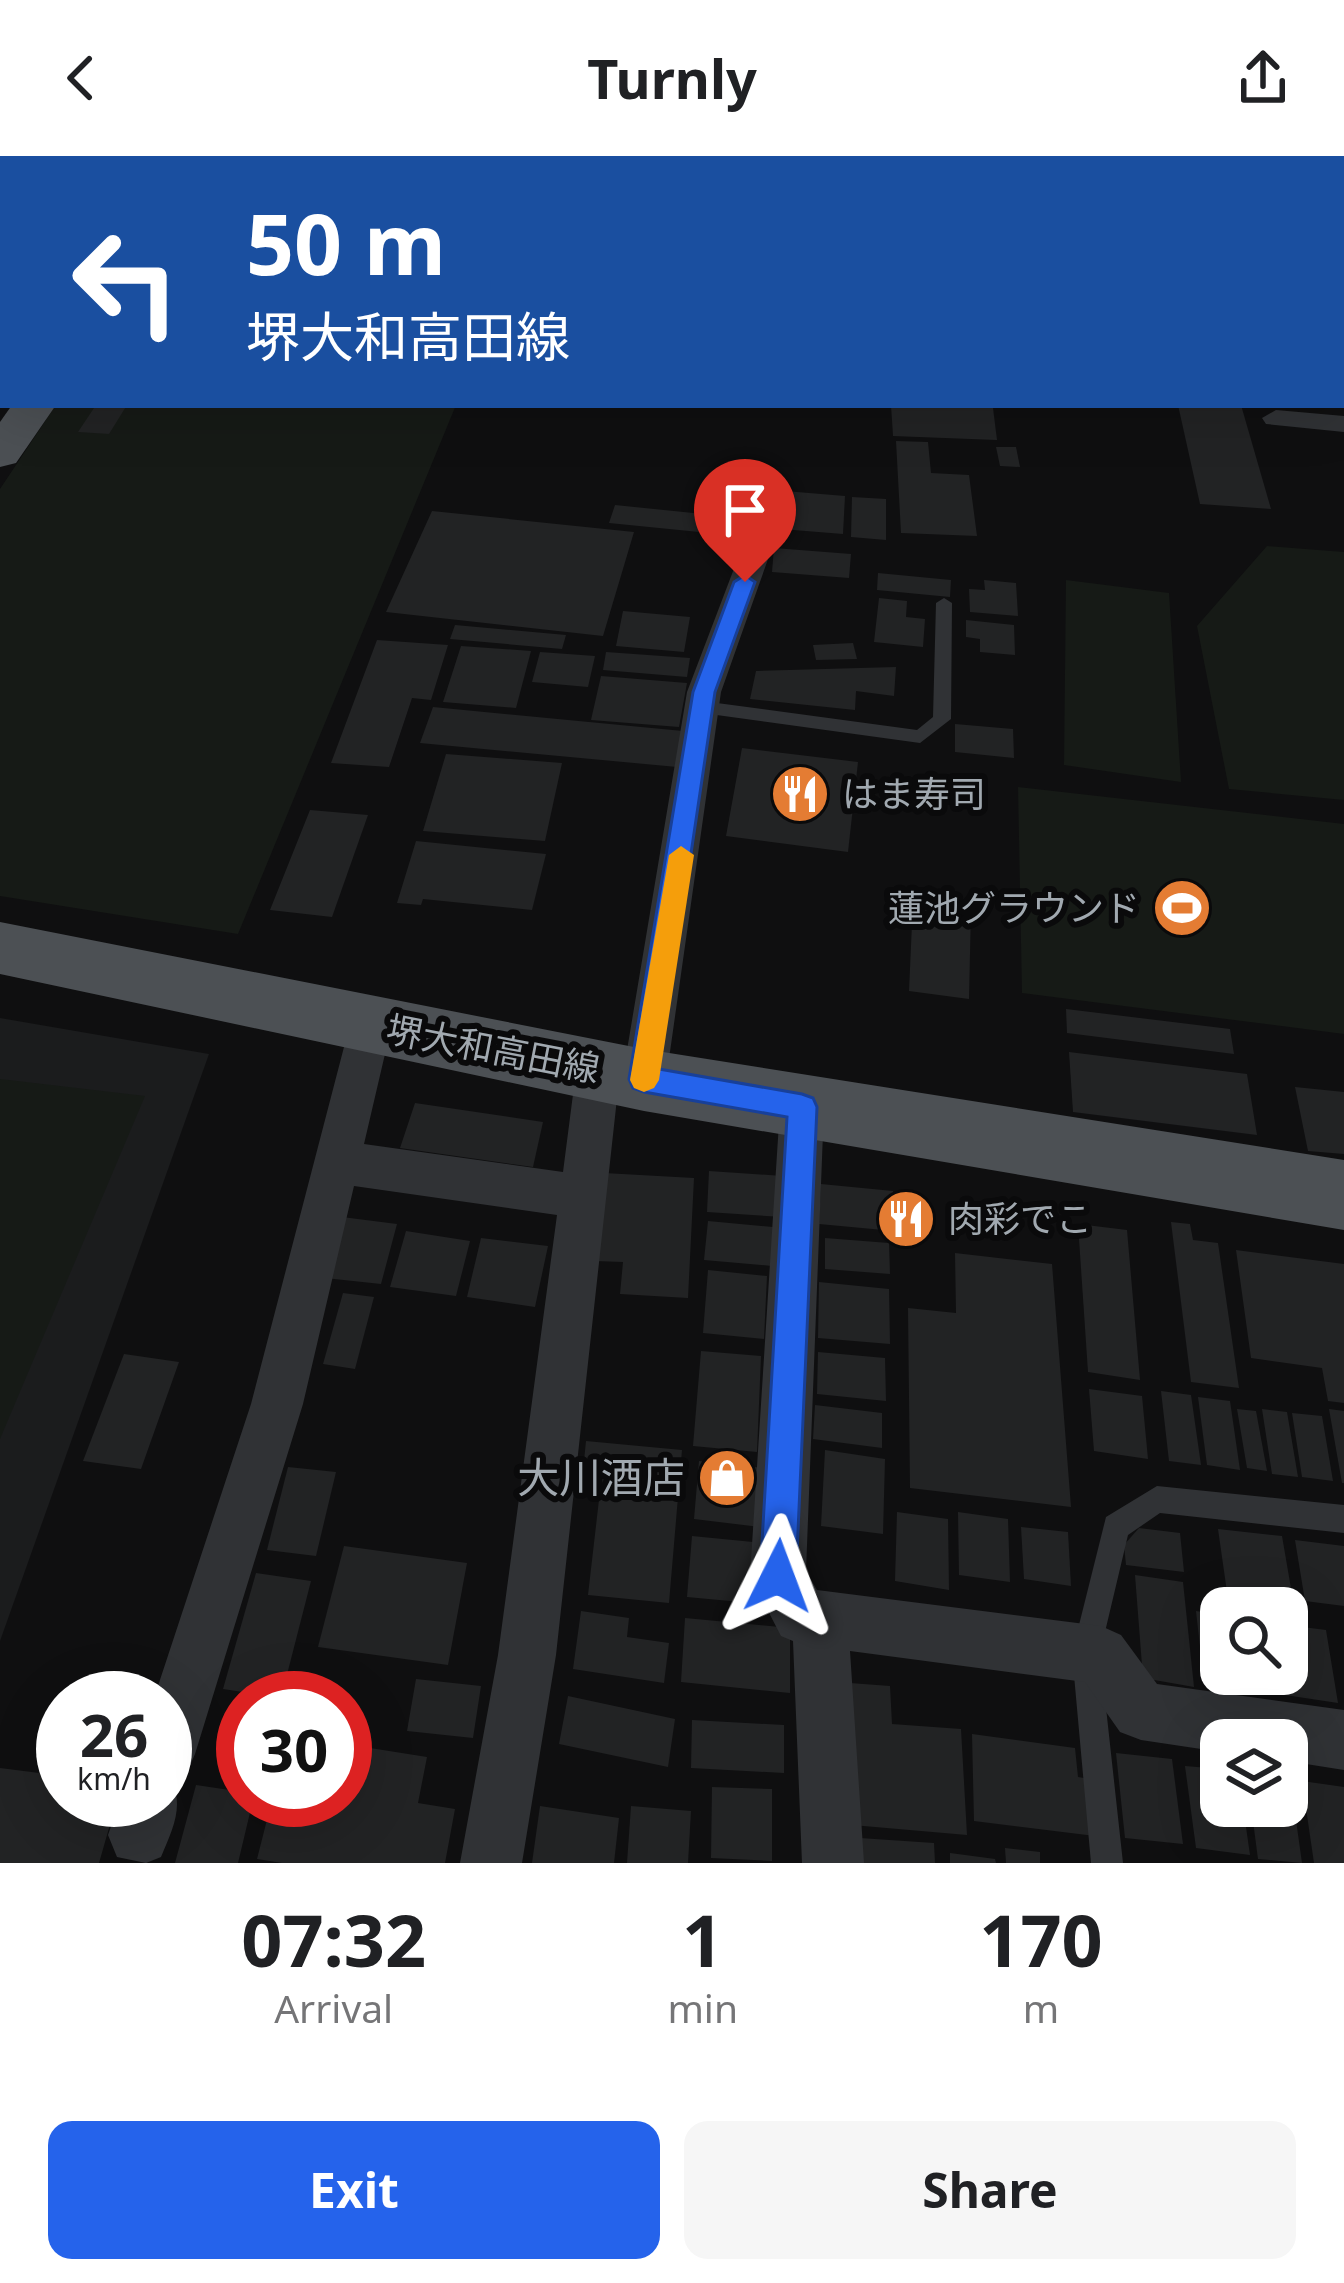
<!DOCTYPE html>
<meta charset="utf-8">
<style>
:root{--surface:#fff;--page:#f6f6f6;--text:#202124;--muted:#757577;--accent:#2563eb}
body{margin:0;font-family:"Noto Sans","Noto Sans JP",sans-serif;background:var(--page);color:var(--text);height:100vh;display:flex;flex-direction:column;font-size:45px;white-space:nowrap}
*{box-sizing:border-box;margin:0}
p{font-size:39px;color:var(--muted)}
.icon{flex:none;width:66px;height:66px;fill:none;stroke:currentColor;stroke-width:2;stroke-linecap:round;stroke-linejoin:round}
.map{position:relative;height:1707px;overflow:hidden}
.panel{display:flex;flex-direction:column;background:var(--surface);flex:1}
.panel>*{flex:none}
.guide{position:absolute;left:0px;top:0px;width:1344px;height:252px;box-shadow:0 12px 48px #0002;background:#1a4fa0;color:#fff;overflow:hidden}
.fabs{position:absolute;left:1200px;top:1431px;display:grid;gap:24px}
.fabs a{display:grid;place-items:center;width:108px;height:108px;border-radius:24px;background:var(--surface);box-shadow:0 12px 48px #0002;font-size:60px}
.speed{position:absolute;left:36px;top:1515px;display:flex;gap:24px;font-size:60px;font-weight:700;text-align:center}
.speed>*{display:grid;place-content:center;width:156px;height:156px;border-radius:50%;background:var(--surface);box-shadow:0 12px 48px #0002;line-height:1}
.speed small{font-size:30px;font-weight:400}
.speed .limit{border:18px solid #d22;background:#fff;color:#111}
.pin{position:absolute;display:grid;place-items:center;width:102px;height:102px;color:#fff;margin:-123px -51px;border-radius:50% 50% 50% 0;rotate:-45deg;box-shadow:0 0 12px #0007}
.pin .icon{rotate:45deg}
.me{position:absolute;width:132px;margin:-66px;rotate:3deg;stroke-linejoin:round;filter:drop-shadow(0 0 9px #0008)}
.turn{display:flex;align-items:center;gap:42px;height:252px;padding:0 48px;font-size:54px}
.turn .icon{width:156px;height:156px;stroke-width:2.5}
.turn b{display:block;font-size:84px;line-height:102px}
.eta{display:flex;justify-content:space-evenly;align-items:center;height:204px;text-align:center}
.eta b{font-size:72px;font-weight:700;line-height:84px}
.button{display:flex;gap:24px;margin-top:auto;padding:24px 48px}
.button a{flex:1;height:138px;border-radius:24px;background:var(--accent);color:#fff;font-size:48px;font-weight:700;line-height:138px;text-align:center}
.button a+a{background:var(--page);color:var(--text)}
header{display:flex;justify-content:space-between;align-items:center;height:156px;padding:0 48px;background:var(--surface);font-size:54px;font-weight:700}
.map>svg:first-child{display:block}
.built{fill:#1b1c1d}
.green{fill:#161a16}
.water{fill:#273033}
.building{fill:#222324}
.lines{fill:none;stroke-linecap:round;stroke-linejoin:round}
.service{fill:#303235;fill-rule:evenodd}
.minor{fill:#303235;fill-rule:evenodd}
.primary{fill:#4c5054;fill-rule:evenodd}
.route{fill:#2563eb;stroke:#184099;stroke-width:3}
.slow{fill:#f59e0b}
.labels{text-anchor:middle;stroke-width:12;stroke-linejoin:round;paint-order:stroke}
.poi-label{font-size:36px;fill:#a1a9b0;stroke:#0a0a0b;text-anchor:start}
.street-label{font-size:36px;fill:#a1a9b0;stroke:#0a0a0b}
.near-poi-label{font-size:42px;fill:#a1a9b0;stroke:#0a0a0b;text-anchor:end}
</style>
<header><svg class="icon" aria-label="back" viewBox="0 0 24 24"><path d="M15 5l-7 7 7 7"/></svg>Turnly<svg class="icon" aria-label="share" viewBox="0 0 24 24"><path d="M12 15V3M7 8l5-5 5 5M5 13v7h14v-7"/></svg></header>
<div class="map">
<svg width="1344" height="1707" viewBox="0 0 1344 1707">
<rect width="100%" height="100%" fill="#0f0f10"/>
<polygon class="built" points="0,862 209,898 0,1485"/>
<g class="green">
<polygon points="56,249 456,249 238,778 0,740 0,333"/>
<polygon points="1267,390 1344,396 1344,644 1229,633 1197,470"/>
<polygon points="1066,424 1169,437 1181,626 1064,609"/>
<polygon points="1018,631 1344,668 1344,878 1022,837"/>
<polygon points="0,923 145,940 0,1283"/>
</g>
<polygon class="water" points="329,0 763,0 327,3"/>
<g class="building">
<polygon points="96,249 127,249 109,278 78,276"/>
<polygon points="891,249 993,252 997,284 893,280"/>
<polygon points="1178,249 1241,249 1271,353 1200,348"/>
<polygon points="896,285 928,286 931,317 969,319 977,380 901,377"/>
<polygon points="996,291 1016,291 1020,311 1000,310"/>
<polygon points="785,335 845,340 843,378 781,373"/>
<polygon points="852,341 886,343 886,384 851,381"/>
<polygon points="615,349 703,358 699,376 609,367"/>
<polygon points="432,355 634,376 603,480 386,456"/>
<polygon points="774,392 851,398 849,422 772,416"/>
<polygon points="878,417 951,424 950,441 877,434"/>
<polygon points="984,424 1016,427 1018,460 970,456 969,433 985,434"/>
<polygon points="879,442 907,445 906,461 925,463 923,491 874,486"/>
<polygon points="623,455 690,461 684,496 616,490"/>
<polygon points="966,464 1014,469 1015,499 980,496 980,483 966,481"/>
<polygon points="455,469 566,479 562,493 450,483"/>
<polygon points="377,484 448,489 431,544 412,542 389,611 331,607"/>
<polygon points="853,487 857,503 816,504 813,489"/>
<polygon points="461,490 531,495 516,552 443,546"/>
<polygon points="540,496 595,500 588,531 532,526"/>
<polygon points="606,496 690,502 687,521 603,514"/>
<polygon points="896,511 894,540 856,535 855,554 750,543 756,515"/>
<polygon points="601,520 687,527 679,571 591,564"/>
<polygon points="433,551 683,575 677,611 420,587"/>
<polygon points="955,568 1013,573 1014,602 955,596"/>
<polygon points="742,592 858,606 848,696 726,680"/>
<polygon points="446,598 562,607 545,685 423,675"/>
<polygon points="310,654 368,659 332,761 270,754"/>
<polygon points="416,685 546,698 532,754 423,743 421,749 397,747"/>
<polygon points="913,745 971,752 969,843 909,835"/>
<polygon points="1066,853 1230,873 1234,898 1067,877"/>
<polygon points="1069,896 1247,918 1257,979 1073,956"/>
<polygon points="1295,931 1344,936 1344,998 1308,995"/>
<polygon points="415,947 543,966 533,1011 400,992"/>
<polygon points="709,1015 783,1020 782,1061 707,1056"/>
<polygon points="604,1017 694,1022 688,1142 620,1138 623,1106 595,1105"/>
<polygon points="821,1028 893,1035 894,1075 819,1068"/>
<polygon points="342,1061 397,1068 381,1128 325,1122"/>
<polygon points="708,1065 773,1071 772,1110 704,1104"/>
<polygon points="1171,1066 1190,1068 1193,1084 1218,1087 1239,1232 1191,1226"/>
<polygon points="1078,1068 1127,1074 1140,1224 1088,1216"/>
<polygon points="406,1075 470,1085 456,1140 390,1131"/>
<polygon points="481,1082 548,1090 535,1151 467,1141"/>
<polygon points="825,1082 889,1087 890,1118 825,1113"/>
<polygon points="1236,1094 1344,1108 1344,1247 1328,1245 1322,1212 1251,1202"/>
<polygon points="955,1097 1052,1108 1071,1351 910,1332 908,1152 956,1157"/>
<polygon points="708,1114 767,1120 764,1183 703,1177"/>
<polygon points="819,1126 889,1133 890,1188 818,1182"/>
<polygon points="343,1137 374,1141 355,1213 323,1208"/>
<polygon points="701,1195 761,1200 757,1296 693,1290"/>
<polygon points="818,1196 885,1202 886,1245 817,1238"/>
<polygon points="124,1198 179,1206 141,1313 83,1305"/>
<polygon points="1089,1233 1142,1240 1148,1303 1094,1295"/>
<polygon points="1161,1235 1191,1239 1201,1309 1169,1305"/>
<polygon points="1198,1241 1230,1245 1240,1314 1207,1309"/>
<polygon points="815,1249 882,1257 882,1292 813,1283"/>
<polygon points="1237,1253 1256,1255 1267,1315 1247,1312"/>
<polygon points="1262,1253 1287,1256 1298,1321 1272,1318"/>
<polygon points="1329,1253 1344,1255 1344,1327 1342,1327"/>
<polygon points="1292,1257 1322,1260 1333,1325 1302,1321"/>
<polygon points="586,1285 682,1294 669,1447 588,1439 600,1335 581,1334"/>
<polygon points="825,1294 885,1303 883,1378 821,1370"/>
<polygon points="699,1305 763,1312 760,1371 694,1363"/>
<polygon points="288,1311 336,1316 316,1400 267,1394"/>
<polygon points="897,1356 948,1363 949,1434 895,1425"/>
<polygon points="958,1356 1008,1363 1010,1426 959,1419"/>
<polygon points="1021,1371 1068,1376 1071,1430 1024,1423"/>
<polygon points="1139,1372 1180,1377 1184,1416 1126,1409 1124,1389"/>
<polygon points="1218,1373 1282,1380 1293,1444 1227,1436"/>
<polygon points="692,1380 753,1386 751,1447 687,1441"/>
<polygon points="1295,1384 1344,1390 1344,1450 1305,1445"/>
<polygon points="344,1390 467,1407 448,1509 318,1491"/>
<polygon points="256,1417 311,1425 281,1542 223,1533"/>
<polygon points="1135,1419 1183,1426 1194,1531 1143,1522"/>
<polygon points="581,1455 629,1462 627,1481 669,1487 664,1527 573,1513"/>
<polygon points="1196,1455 1221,1459 1221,1518 1287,1518 1287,1469 1326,1474 1338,1547 1204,1527"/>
<polygon points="685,1462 790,1472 790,1537 681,1526"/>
<polygon points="416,1523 481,1530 473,1582 407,1575"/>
<polygon points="850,1527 890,1530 892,1568 961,1573 967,1679 852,1669"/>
<polygon points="568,1540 675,1563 668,1611 559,1588"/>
<polygon points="692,1564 784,1569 784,1617 691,1612"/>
<polygon points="972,1578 1075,1592 1078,1621 1090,1623 1095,1680 974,1665"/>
<polygon points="345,1588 427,1601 418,1647 455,1653 445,1707 282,1707 257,1703 272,1644 345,1644"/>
<polygon points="1116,1597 1172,1603 1183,1688 1125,1682"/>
<polygon points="1185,1610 1221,1613 1221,1650 1243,1650 1250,1699 1196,1692"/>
<polygon points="0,1612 63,1620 63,1644 117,1644 99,1707 0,1707"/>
<polygon points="1287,1621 1290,1621 1302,1707 1258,1703 1251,1650 1287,1650"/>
<polygon points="1302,1625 1344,1631 1344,1707 1314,1707"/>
<polygon points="196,1629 243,1636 243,1644 253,1644 238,1707 175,1707"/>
<polygon points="712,1631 772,1633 772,1705 711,1702"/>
<polygon points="540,1650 619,1662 614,1707 532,1707"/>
<polygon points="631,1650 691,1655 688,1707 627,1707"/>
<polygon points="860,1682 934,1687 935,1707 861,1707"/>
<polygon points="1005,1692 1040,1696 1040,1707 1006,1707"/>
<polygon points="950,1697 995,1703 996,1707 950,1707"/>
</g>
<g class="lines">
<g class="service">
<polygon points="944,442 952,447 951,563 920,587 702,557 693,551 702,545 917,574 933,561 936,447"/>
<polygon points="1157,1330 1344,1349 1344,1377 1160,1357 1128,1379 1100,1497 1123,1707 1091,1707 1072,1497 1106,1361"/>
</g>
<g class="minor">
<rect x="773" y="0" width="22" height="3"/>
<rect x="0" y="32" width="3" height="14"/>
<polygon points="1276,254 1344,260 1344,276 1266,268 1262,262"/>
<polygon points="769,316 784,325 773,389 721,536 666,924 659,938 644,943 629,938 622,924 687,536 743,389 754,325"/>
<path d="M371 850 386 855 392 868 364 988 563 1016 576 915 583 901 598 896 613 901 620 915 556 1499 522 1707H460L498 1499 557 1059 354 1030 303 1248 195 1598 186 1619 172 1625C184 1652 172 1674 161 1701L146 1707 117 1701 108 1679 120 1644H165V1542H154L251 1248 350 868 356 855Z"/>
<polygon points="802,931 818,937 824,951 806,1415 817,1434 1101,1470 1121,1479 1157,1528 1344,1554 1344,1614 1287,1605 1287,1584 1221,1584 1221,1596 1141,1584 1120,1576 1085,1526 850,1495 864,1707 802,1707 793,1485 781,1480 750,1420 780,951 786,937"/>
</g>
<g class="primary">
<polygon points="12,249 56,249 16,307 0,311 0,266"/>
<polygon points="0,766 644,893 1344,1004 1344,1074 644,955 0,818"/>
</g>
</g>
<polygon class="route" points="745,419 755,426 715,536 659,913 802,938 813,942 817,951 796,1420 791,1433 778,1438 765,1433 760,1420 787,961 644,936 633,932 629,923 693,536 734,426"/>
<polygon class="slow" points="681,690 694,699 659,924 654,932 644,936 634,932 630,924 669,699"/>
<defs>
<symbol id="restaurant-disc" viewBox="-11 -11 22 22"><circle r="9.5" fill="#e47c33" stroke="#0a0a0b"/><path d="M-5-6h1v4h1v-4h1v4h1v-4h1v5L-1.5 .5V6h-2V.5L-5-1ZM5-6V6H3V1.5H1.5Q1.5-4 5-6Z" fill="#fff"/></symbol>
<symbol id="stadium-disc" viewBox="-11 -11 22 22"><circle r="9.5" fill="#e47c33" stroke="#0a0a0b"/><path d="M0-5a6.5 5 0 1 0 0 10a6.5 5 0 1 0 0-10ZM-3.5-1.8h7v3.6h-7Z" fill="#fff"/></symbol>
<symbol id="shop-disc" viewBox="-11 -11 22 22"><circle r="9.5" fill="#e47c33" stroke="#0a0a0b"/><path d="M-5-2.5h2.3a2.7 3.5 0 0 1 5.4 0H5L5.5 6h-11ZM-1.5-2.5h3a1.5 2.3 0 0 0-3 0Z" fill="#fff"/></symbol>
</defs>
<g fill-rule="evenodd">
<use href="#restaurant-disc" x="767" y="605" width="66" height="66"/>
<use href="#stadium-disc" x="1149" y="719" width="66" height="66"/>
<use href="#restaurant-disc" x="873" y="1030" width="66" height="66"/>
<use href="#shop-disc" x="694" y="1289" width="66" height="66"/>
</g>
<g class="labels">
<g class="poi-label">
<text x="842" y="651">はま寿司</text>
<text x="1140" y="765" text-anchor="end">蓮池グラウンド</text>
<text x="948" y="1076">肉彩でこ</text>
</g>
<g class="street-label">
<text transform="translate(493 893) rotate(11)" y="13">堺大和高田線</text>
</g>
<g class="near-poi-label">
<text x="685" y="1337">大川酒店</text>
</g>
</g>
</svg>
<div class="fabs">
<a><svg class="icon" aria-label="search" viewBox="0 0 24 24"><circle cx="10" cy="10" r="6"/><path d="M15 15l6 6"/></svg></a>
<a><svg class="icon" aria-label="layers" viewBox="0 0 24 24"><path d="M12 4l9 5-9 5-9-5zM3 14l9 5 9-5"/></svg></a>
</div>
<div class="speed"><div>26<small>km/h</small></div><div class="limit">30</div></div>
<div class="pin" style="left:745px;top:426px;background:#d93025"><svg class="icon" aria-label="arrive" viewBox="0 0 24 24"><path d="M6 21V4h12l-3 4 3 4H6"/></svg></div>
<svg class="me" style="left:778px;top:1420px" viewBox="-20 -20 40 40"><path d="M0-17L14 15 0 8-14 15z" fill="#2563eb" stroke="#fff" stroke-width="4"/></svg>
<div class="guide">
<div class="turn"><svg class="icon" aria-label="left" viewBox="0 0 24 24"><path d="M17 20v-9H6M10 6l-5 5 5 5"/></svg><div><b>50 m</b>堺大和高田線</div></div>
</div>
</div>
<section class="panel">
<div class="eta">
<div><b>07:32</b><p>Arrival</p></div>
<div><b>1</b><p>min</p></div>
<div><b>170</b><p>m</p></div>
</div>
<div class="button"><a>Exit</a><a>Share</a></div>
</section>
